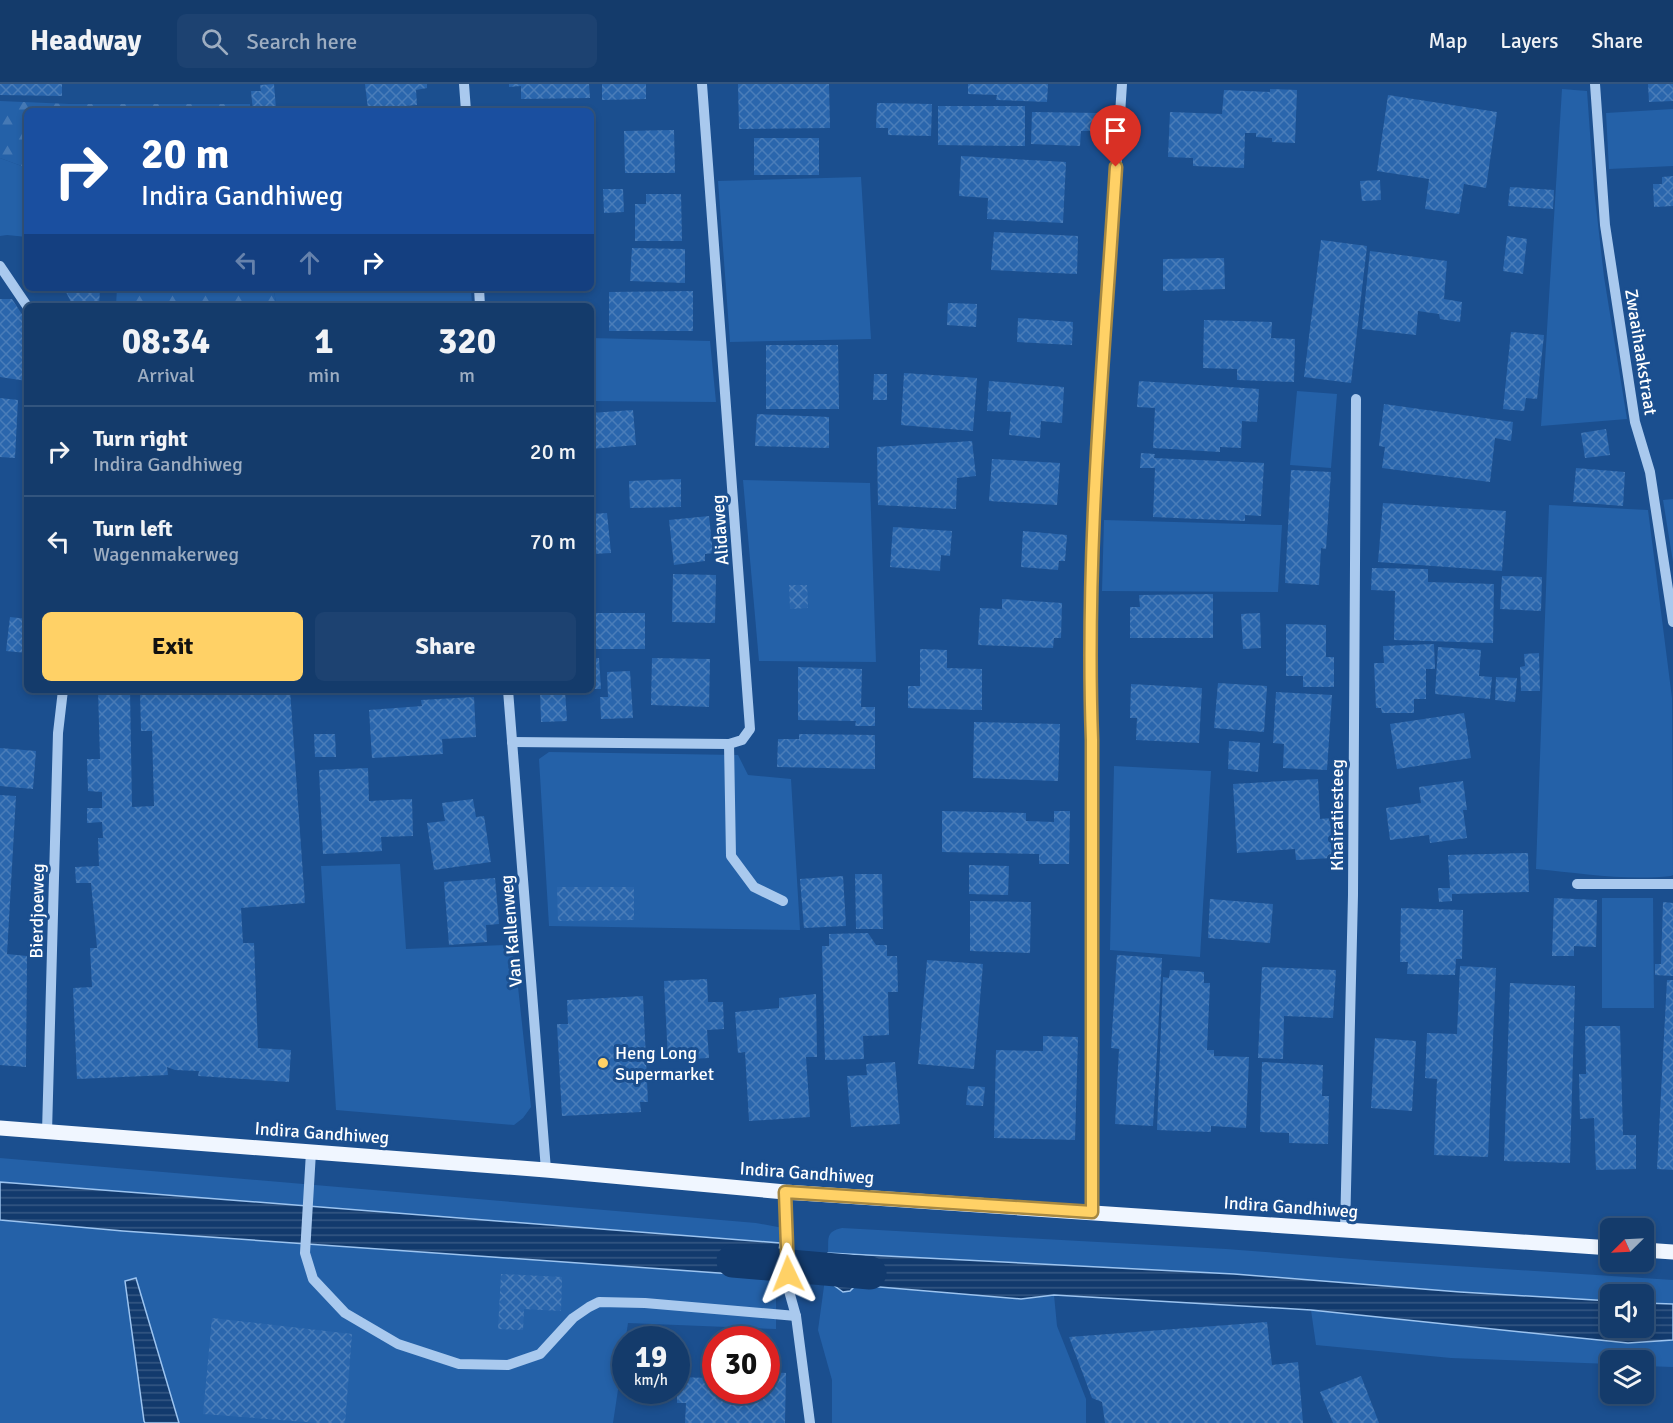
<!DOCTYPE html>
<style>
:root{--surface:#143b6b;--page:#1d4271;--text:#f1f3f6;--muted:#9dadc1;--line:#33557e;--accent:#ffd166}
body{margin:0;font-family:Signika,sans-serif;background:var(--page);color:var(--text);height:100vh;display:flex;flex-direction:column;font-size:22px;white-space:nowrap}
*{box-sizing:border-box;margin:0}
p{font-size:20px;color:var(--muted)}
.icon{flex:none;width:33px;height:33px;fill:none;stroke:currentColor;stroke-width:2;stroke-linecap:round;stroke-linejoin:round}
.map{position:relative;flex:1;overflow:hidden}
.sheet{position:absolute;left:24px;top:219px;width:570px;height:390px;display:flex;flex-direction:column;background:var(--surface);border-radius:9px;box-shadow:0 3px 9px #0003,0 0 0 2px var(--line)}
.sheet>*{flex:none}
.guide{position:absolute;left:24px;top:24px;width:570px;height:183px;border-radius:9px;box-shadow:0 3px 9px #0003,0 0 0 2px var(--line);background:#1a4fa0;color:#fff;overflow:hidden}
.needle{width:39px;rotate:246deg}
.buttons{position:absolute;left:1600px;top:1134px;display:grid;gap:12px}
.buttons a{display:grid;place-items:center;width:54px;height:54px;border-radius:9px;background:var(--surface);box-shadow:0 3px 9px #0003,0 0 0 2px var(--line);font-size:30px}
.speed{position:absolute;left:612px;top:1242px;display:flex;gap:12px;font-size:30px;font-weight:700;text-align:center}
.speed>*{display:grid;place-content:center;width:78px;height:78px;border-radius:50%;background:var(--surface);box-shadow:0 3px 9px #0003,0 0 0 2px var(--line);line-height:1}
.speed small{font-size:15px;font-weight:400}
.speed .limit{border:9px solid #d22;background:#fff;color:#111}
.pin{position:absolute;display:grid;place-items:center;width:51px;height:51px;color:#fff;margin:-62px -26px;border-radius:50% 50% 50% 0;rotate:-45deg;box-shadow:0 0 6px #0007}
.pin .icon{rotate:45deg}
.me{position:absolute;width:66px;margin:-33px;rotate:358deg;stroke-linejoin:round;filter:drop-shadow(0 0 4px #0008)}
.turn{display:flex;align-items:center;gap:21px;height:126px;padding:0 18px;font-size:27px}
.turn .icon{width:78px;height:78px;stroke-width:2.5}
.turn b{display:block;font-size:42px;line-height:51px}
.lanes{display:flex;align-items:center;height:57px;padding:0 18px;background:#0003;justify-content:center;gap:30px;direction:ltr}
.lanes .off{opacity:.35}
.eta{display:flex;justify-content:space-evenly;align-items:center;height:102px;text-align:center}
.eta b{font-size:36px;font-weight:800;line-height:42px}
.action{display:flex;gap:12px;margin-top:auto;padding:12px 18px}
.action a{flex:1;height:69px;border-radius:9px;background:var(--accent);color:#111;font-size:24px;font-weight:800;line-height:69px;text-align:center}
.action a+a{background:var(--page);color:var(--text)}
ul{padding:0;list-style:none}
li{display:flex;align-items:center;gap:18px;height:90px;padding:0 18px;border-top:2px solid var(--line)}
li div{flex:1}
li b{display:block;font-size:22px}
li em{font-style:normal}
header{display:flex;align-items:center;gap:36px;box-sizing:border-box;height:84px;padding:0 30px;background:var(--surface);border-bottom:2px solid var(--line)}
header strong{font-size:28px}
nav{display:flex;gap:33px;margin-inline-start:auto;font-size:21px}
.search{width:420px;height:54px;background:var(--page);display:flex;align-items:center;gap:15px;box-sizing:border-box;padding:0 21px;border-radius:9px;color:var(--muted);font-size:22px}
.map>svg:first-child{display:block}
.grass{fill:#2461a8}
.forest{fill:url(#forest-firs)}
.water{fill:url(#water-rules);stroke:#9cc4f0;stroke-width:1.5}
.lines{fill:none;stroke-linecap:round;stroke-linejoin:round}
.canal{stroke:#123a6d;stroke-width:33}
.building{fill:url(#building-cross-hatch)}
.minor{stroke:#a9c9ee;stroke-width:10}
.major{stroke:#f0f6ff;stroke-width:15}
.route-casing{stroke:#a68842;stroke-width:15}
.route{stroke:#ffd166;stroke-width:10}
.poi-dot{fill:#ffd166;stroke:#1b4f8f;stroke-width:2}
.labels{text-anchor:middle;stroke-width:6;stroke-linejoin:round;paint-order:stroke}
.street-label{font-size:18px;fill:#fff;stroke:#1b4f8f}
.poi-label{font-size:18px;fill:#fff;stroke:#1b4f8f;text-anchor:start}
</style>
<header>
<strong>Headway</strong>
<div class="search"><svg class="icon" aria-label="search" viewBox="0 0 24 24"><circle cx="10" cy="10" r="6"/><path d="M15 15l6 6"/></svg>Search here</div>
<nav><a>Map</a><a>Layers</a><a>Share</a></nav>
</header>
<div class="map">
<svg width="1673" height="1339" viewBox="0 0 1673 1339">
<defs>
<pattern id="forest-firs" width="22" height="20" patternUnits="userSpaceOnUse" patternTransform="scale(1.5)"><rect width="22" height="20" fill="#2461a8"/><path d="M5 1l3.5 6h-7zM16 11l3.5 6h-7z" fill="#4579b5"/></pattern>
<pattern id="water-rules" width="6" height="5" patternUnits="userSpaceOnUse" patternTransform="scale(1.5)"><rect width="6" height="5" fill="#123a6d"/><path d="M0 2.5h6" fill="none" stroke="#365883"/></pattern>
<pattern id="building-cross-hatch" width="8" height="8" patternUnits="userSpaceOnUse" patternTransform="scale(1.5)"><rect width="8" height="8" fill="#2a66ad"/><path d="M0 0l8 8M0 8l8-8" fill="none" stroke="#4a7db9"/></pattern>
</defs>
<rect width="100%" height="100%" fill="#1b4f8f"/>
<g class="grass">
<polygon points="1562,5 1587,7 1594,105 1604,193 1627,335 1541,342"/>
<polygon points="1673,25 1673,82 1609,85 1606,29"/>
<polygon points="0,74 27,84 27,153 7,151 0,152"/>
<polygon points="861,93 871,255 730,258 718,97"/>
<polygon points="274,204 471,204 472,222 276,222"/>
<polygon points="591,254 710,257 716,318 591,317"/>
<polygon points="1297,307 1337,310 1331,384 1290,381"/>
<polygon points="743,396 870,399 876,578 759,577"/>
<polygon points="1673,415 1673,478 1663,416"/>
<path d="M1549 421 1648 426 1672 614 1673 791 1671 792C1626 797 1580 789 1536 785Z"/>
<polygon points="1104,436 1282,441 1278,508 1102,507"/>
<polygon points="549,668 738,671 748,691 791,695 800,846 549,842 539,675"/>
<polygon points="1114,682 1211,687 1200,873 1110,866"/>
<polygon points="400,780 406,865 505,861 515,875 531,1023 523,1034 514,1041 336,1026 321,782"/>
<polygon points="1602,814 1653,814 1654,924 1602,924"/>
<polygon points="0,1074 756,1139 783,1144 780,1159 0,1098"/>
<polygon points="0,1136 123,1147 776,1193 776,1245 628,1239 613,1339 0,1339"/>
<path d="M842 1144 1226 1165 1379 1177 1673 1196V1220L1644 1219V1210H1611V1217L1460 1208 1234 1190 828 1169C829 1154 825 1148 842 1144Z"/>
<polygon points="825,1195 843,1208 856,1201 1021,1215 1054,1211 1057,1242 1086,1315 1086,1339 832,1339 832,1296 818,1246"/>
<polygon points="1311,1226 1628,1259 1673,1256 1673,1283 1644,1282 1644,1276 1611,1276 1611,1280 1451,1274 1316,1261"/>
</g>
<g class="forest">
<polygon points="0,17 69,20 250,20 251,27 27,27 27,84 0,74"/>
<polygon points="117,204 274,204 276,222 116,222"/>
</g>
<g class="water">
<polygon points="0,1098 780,1159 776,1193 123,1147 0,1136"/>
<polygon points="828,1169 1234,1190 1460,1208 1611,1217 1611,1244 1644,1244 1644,1219 1673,1220 1673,1256 1628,1259 1311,1226 1054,1211 1021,1215 856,1201 850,1207 843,1208 825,1195"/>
<polygon points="136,1194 179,1339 145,1339 144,1337 125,1197"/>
</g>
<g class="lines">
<polyline class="canal" points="733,1177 870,1189"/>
</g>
<g class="building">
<polygon points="0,0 62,0 62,12 0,11"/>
<polygon points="274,0 276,25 253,27 251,7 261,7 260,1"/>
<polygon points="365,0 427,0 427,4 416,6 417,21 368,25"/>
<polygon points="509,0 589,0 590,14 521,15 521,2 509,3"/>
<polygon points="602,0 646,0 646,15 602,16"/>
<polygon points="738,0 829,0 830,44 739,45"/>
<polygon points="968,0 1048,0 1047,18 996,16 997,11 968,10"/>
<polygon points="1648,0 1673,0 1673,17 1649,18"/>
<polygon points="1270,5 1297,6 1295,59 1272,58 1272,54 1256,53 1256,49 1245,49 1244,84 1193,82 1193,74 1168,73 1170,28 1222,30 1224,6 1270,8"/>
<polygon points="1388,11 1497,28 1486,104 1464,100 1459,130 1425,125 1429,95 1377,87"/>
<polygon points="877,19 932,20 931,52 888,51 888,44 876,44"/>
<polygon points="938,22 1025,22 1025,62 938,61"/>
<polygon points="544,23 544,27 517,27 517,24"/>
<polygon points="1032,28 1098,29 1097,47 1081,47 1080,62 1031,60"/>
<polygon points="674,46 675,89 625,89 624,47"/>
<rect x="754" y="54" width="65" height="37"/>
<polygon points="961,72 1066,78 1063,139 987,135 988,114 959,112"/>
<polygon points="1673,92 1673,122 1654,123 1653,100 1662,100 1662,93"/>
<polygon points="1380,96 1381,116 1362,117 1360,97"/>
<polygon points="1510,103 1554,106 1553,125 1508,122"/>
<polygon points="603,105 623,105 624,128 604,129"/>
<polygon points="591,110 593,110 594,155 591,155"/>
<polygon points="646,110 681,110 682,157 635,157 635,120 646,120"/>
<polygon points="994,148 1078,152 1077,190 991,186"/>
<polygon points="1507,152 1527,155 1523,190 1503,187"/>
<polygon points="1321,156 1367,162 1351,299 1304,293"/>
<polygon points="632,164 685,165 685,199 630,197"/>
<polygon points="1370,167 1447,177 1444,215 1462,218 1460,238 1440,235 1439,230 1418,227 1416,251 1362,245"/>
<polygon points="1224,174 1225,205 1163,207 1163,175"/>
<polygon points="64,204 100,204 99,222 73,222"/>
<polygon points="693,207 693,247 609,247 609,208"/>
<polygon points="0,215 12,215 27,238 27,297 0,293"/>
<polygon points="542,218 567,219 567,222 542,222"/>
<polygon points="948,219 977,220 976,243 947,241"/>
<polygon points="1018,234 1073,238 1072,261 1017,258"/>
<polygon points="1204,236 1272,238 1271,254 1295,255 1294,298 1237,296 1237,285 1203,284"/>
<polygon points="1511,248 1544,251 1537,315 1526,314 1524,327 1503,325"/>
<polygon points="766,261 838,261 839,325 766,325"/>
<polygon points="904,289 977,294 973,347 901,341"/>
<polygon points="874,290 887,290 887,316 873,316"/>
<polygon points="989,297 1064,303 1062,339 1041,337 1040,354 1009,351 1011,328 987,327"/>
<polygon points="1139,297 1259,305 1257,338 1242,337 1241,364 1220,363 1220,368 1153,364 1155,324 1137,323"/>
<polygon points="0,314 18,316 15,374 0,373"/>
<polygon points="1384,320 1513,338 1511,357 1495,354 1490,398 1382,384 1385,363 1379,362"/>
<polygon points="633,326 636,361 591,365 591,329"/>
<polygon points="757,330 829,333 829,364 755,362"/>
<polygon points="1606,345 1610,371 1585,374 1581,349"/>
<polygon points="972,357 976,392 957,394 956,425 878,421 877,363"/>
<polygon points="1141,369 1155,370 1154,374 1264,379 1261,432 1245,431 1245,437 1153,433 1155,384 1140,384"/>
<polygon points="992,375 1060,379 1057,421 989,417"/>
<polygon points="1576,384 1625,388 1623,422 1573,418"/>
<polygon points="1291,386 1331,388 1326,465 1321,464 1319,501 1285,499"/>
<polygon points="681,395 681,423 630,424 629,397"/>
<polygon points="1383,419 1506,427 1502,487 1378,478"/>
<polygon points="607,429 611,469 591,470 591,430"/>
<polygon points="709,432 713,469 705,470 705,477 674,481 669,436"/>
<polygon points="893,443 952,447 950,472 941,471 940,487 890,483"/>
<polygon points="1023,447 1067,451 1065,477 1059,477 1058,486 1021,483"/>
<polygon points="1372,484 1428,485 1428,498 1494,500 1493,559 1394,556 1395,507 1371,506"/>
<polygon points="673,490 716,491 715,539 672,538"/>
<polygon points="1502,492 1542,493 1541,527 1500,525"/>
<polygon points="789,501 807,501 808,524 790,525"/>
<polygon points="1213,510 1213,554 1130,554 1130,523 1140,523 1139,511"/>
<polygon points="1002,515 1062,519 1061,554 1054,554 1053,564 978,561 980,524 1002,525"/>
<rect x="591" y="529" width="54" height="36"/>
<polygon points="1260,529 1261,564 1243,565 1241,530"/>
<polygon points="10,533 27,535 27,569 6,567"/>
<polygon points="1286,540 1326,541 1326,573 1334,573 1334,603 1303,603 1303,592 1286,592"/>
<polygon points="1434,560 1435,585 1426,585 1426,615 1414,615 1414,629 1382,629 1381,624 1376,624 1374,579 1384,579 1383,562"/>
<polygon points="1438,563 1481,566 1479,592 1492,593 1490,615 1435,610"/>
<polygon points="920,565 947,566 947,584 982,585 982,626 908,624 908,602 920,602"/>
<polygon points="1539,569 1540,607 1521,607 1520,583 1525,582 1524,570"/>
<polygon points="599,574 601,605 591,605 591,575"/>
<polygon points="652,574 710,575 709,623 651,621"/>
<polygon points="798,583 862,585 861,623 875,623 875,642 855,642 856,637 798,636"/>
<polygon points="630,587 633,634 601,635 600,613 608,613 607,588"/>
<polygon points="1496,593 1517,594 1515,618 1495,616"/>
<polygon points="1218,599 1267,602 1264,648 1214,644"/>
<polygon points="1131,600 1202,604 1199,659 1136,656 1137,634 1130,634"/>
<polygon points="98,606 130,606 132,723 154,722 152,647 141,647 140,606 290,606 305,819 241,824 243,859 254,859 258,964 291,966 289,998 198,992 199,987 175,986 167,983 168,991 77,995 73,904 92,903 90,864 97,864 91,799 76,799 75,783 99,782 98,754 103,754 102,738 87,739 87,724 102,724 102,708 88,707 87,675 100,675"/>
<polygon points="540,606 565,606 567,637 541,638"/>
<polygon points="1276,608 1332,611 1327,686 1283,684 1284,660 1273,659"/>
<polygon points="474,613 476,653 442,655 443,670 372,674 369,626 422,622 421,616"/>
<polygon points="1464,629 1471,674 1397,685 1390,640"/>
<polygon points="974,638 1060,640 1058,697 973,694"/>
<polygon points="314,650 335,650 336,673 315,673"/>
<polygon points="799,650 875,651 875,685 777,683 778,655 799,655"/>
<polygon points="1229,657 1260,659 1258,688 1228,685"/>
<polygon points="0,664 36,667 33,705 0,702"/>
<polygon points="368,684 369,717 412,715 413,752 381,753 382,767 323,770 319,686"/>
<polygon points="1318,695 1320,735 1330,734 1332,774 1296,776 1295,765 1237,769 1233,700"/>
<polygon points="1463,697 1467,726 1463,726 1467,754 1430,759 1429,751 1390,756 1386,724 1421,719 1419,703"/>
<polygon points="0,711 16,712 7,870 27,872 26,983 0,981"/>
<polygon points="473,715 476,733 484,732 491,778 434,786 427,739 445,737 442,719"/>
<polygon points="942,727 1026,729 1026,737 1054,738 1054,727 1070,727 1069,780 1039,780 1039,770 942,768"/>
<polygon points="1528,769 1529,808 1452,810 1452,817 1439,818 1438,804 1450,804 1448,771"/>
<polygon points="969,781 1009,782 1008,811 969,810"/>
<polygon points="855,790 882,790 883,845 856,845"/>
<polygon points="843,792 846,842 804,844 800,795"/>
<polygon points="495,794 499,840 486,841 487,858 449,861 444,798"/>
<polygon points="557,803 634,803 634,836 558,837"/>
<polygon points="1554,814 1597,816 1596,863 1574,862 1574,872 1552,872"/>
<polygon points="1210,815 1273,820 1270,859 1208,854"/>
<polygon points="970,817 1031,818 1030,869 970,867"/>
<polygon points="1663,818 1673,819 1673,892 1655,891 1655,880 1661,880"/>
<polygon points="1401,824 1463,826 1462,875 1456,875 1455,891 1407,890 1408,878 1400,878"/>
<polygon points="868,849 876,861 887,861 887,872 897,872 898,908 888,908 889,951 863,952 864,975 825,976 822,862 829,862 829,850"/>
<polygon points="1117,871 1162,874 1153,1042 1115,1040 1119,965 1111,964"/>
<polygon points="927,876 983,880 974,985 918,980"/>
<polygon points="1460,882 1496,884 1488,1073 1434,1071 1437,995 1425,994 1427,949 1457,950"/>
<polygon points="1262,883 1336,886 1333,934 1284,932 1283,975 1258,974"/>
<polygon points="1170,886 1204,888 1204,899 1210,899 1207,966 1214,966 1214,972 1249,973 1246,1044 1211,1042 1211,1048 1157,1046 1163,893 1169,894"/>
<polygon points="707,895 708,918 723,918 724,945 707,946 709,974 668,976 664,897"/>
<polygon points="1667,896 1673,896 1673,1086 1657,1085"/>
<polygon points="1510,899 1575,902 1570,1079 1504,1077"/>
<polygon points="816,910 817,973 806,973 810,1033 749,1037 745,968 738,969 735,928 779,924 779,914"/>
<polygon points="643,912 648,1018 640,1018 641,1028 562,1032 557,940 568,940 567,916"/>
<polygon points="1585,942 1620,942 1623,1051 1636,1051 1636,1085 1596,1086 1594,1034 1580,1035 1579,990 1586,990"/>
<polygon points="1043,952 1078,953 1075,1056 994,1054 996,966 1043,967"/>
<polygon points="1375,954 1416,957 1412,1027 1371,1024"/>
<polygon points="895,978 900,1040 851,1043 847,992 867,991 866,980"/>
<polygon points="1262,978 1323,981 1322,1012 1329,1012 1328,1060 1289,1059 1289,1049 1260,1048"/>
<polygon points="968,1002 985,1003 983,1022 966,1021"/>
<polygon points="501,1190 562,1193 561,1227 524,1225 523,1246 498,1245"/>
<polygon points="212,1234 352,1250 345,1339 319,1339 203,1330"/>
<polygon points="1267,1238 1272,1281 1298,1278 1303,1339 1105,1339 1102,1318 1092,1314 1069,1253"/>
<polygon points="711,1276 716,1276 716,1306 766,1306 766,1288 786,1289 785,1339 685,1339 686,1319 677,1319 677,1293 710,1294"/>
<polygon points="1361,1292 1379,1339 1333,1339 1320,1308"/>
</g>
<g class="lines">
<g class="minor">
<polyline points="464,0 466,27"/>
<polyline points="1595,0 1605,141 1635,338 1650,388 1673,538"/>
<polyline points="0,182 27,222"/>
<polyline points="479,204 480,222"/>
<polyline points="508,606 546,1086"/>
<polyline points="512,658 729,660 742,656 750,645 702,0"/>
<polyline points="729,660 731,772 754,803 783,817"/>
<polyline points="1577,800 1673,800"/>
<polyline points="47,1048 58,649 63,606"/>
<polyline points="311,1068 305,1169 313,1195 345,1229 398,1260 459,1280 508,1281 540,1270 573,1234 589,1223 599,1218 645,1219 796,1232"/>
<polyline points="785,1108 789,1207 796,1232 810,1339"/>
<path d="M1092 1128V656C1084 437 1108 218 1122 0"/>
<polyline points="1345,1147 1353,811 1356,315"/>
</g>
<g class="major">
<polyline points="0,1044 546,1086 785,1108 1611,1164"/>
<polyline points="1644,1166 1673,1168"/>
</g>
</g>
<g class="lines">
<defs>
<path id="route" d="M788 1190 785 1108 1092 1128V656C1085 465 1104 274 1116 83"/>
</defs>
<use href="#route" class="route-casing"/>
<use href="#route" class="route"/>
</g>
<circle class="poi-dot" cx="603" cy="979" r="6"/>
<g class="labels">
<g class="street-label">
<text transform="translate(1641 268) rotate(81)" y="6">Zwaaihaakstraat</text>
<text transform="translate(720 446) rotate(-94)" y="6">Alidaweg</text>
<text transform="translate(1337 731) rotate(-90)" y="6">Khairatiesteeg</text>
<text transform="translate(37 827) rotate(-89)" y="6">Bierdjoeweg</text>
<text transform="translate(511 847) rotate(-95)" y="6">Van Kallenweg</text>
<text transform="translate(322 1049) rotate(4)" y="6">Indira Gandhiweg</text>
<text transform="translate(807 1089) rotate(4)" y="6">Indira Gandhiweg</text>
<text transform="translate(1291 1123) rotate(4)" y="6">Indira Gandhiweg</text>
</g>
<g class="poi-label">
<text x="615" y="975">Heng Long<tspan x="615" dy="21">Supermarket</tspan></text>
</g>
</g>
</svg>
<div class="buttons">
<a><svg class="needle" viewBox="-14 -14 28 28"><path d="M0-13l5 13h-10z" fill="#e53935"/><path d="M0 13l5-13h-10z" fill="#9dadc1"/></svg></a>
<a><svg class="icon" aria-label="sound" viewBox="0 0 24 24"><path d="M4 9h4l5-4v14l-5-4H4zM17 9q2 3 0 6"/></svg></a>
<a><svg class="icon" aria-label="layers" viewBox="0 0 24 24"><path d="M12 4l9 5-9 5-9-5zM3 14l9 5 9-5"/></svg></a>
</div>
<div class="speed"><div>19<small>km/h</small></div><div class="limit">30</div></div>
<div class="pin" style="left:1116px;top:83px;background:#d93025"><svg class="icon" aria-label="arrive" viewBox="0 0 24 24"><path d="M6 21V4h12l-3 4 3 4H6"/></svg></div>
<svg class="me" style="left:788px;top:1190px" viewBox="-20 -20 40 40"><path d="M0-17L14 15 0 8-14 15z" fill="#ffd166" stroke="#fff" stroke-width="4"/></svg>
<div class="guide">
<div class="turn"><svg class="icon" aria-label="right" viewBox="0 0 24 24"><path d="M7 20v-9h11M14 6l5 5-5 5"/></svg><div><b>20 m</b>Indira Gandhiweg</div></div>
<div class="lanes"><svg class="icon off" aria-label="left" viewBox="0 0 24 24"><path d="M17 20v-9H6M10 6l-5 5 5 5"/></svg><svg class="icon off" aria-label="ahead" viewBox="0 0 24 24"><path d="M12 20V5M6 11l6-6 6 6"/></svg><svg class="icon" aria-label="right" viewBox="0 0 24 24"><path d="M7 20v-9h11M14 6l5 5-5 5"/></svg></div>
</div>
<section class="sheet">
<div class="eta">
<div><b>08:34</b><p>Arrival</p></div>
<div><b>1</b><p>min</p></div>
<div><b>320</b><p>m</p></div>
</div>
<ul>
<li><svg class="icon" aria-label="right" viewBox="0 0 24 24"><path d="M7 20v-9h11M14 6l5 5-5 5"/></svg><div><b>Turn right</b><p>Indira Gandhiweg</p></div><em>20 m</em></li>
<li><svg class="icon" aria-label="left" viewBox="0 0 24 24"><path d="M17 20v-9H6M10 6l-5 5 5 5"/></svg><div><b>Turn left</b><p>Wagenmakerweg</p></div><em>70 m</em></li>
</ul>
<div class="action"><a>Exit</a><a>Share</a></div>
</section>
</div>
